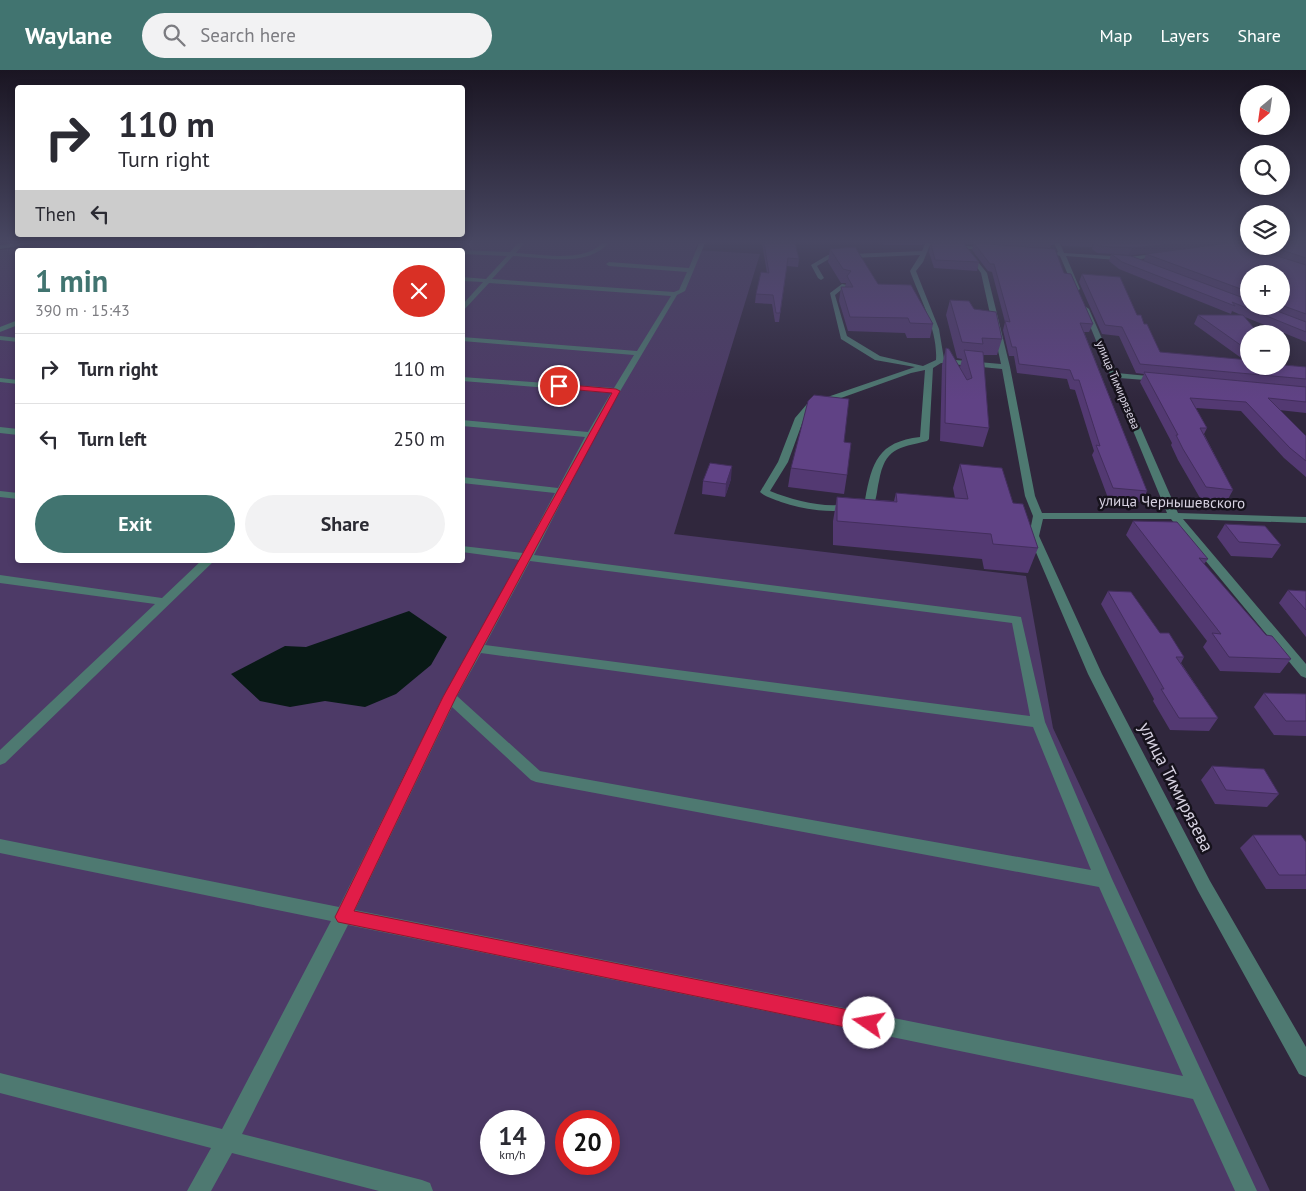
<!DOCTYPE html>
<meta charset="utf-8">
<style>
:root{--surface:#fff;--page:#f2f2f3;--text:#2b2b33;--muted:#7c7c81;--line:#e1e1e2;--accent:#417470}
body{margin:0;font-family:"PT Sans",sans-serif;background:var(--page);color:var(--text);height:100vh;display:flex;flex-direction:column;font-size:19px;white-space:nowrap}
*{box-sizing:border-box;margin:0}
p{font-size:16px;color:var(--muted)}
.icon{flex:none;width:28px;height:28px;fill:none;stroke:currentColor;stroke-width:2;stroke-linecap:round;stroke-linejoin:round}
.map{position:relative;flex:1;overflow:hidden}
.drawer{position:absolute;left:15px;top:178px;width:450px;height:315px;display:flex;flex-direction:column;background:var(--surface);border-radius:5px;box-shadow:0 2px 8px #0003}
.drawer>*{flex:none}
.hud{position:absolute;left:15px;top:15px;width:450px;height:152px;border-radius:5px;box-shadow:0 2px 8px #0003;background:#fff;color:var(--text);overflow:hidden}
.needle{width:32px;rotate:209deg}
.tools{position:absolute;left:1240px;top:15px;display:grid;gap:10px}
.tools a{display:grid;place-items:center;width:50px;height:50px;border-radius:50%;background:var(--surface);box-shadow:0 2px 8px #0003;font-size:25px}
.speed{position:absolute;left:480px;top:1040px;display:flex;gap:10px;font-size:25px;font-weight:700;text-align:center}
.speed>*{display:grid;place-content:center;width:65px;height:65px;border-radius:50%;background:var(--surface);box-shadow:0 2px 8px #0003;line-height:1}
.speed small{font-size:12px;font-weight:400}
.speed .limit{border:8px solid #d22;background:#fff;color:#111}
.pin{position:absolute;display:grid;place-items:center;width:42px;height:42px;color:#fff;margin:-21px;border:2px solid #fff;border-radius:50%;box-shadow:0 1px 5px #0007}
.me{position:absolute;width:55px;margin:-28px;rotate:282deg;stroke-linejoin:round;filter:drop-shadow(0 0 4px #0008)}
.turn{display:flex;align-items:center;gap:18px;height:105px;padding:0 20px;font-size:22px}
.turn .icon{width:65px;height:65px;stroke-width:2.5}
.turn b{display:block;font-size:35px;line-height:42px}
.then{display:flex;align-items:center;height:48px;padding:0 20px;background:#0003;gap:10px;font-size:19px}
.round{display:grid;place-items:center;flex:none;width:52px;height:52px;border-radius:26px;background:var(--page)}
.headline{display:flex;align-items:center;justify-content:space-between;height:85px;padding:0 20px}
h1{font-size:30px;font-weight:700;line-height:38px;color:var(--accent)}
.button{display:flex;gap:10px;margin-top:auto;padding:10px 20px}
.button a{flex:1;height:58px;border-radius:30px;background:var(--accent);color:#fff;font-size:20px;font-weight:700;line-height:58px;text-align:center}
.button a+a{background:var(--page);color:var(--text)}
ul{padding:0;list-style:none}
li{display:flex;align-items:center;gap:15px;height:70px;padding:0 20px;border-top:1px solid var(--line)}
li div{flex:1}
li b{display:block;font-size:19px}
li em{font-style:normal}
header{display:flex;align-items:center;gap:30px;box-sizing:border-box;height:70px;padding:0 25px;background:var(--accent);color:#fff}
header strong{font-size:24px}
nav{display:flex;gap:28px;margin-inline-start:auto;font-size:18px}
.search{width:350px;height:45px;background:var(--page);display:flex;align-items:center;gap:12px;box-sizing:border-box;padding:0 18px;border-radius:28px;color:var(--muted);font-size:19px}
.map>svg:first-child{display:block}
.green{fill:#4d3a67;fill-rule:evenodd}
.water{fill:#091916}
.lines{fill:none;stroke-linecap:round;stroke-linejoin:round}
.minor{fill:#4e7971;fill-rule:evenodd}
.wall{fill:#533972;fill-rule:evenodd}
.shaded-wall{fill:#432e5d}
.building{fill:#604285;stroke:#432e5d}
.route{fill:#e11d48;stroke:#92132f}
.labels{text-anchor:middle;stroke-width:5;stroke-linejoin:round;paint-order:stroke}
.far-street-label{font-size:12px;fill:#d7d2e1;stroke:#16121c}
.street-label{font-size:15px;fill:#d7d2e1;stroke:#16121c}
.near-street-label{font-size:18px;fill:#d7d2e1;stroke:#16121c}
</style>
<header>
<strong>Waylane</strong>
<div class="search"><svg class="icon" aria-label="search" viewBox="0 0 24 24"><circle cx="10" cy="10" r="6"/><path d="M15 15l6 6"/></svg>Search here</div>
<nav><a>Map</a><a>Layers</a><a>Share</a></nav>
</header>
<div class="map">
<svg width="1306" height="1121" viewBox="0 0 1306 1121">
<rect width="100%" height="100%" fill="#30273d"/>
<path class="green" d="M62 173H698L695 180 760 184 674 464 1026 506 1053 658 1270 1121H0V180ZM18 180H462V490H18ZM491 1051H534V1094H491ZM566 1051H609V1094H566Z"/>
<polygon class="water" points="409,541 447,567 431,595 396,624 365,637 325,631 290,637 260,631 231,604 285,576 306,577"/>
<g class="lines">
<g class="minor">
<polygon points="21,173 35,173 0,179 0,175"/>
<polygon points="262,173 269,173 256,180 249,180"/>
<polygon points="344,173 429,178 432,180 345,176 342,174"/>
<path d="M518 173H524L516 183C540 184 585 193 602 173H608C588 198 541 187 513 186L492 209 674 222 679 220 687 202 609 196 606 194 609 192 689 198 699 173H705L685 221 677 225 603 350 534 485 1021 547 1045 652 1112 809 1257 1121H1235L1193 1029 348 855 242 1064 422 1110 430 1113 433 1121H379L232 1083 211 1121H187L211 1078 0 1023V1003L222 1059 331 851 0 783V769L339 837 443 627 520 490 462 482V476L523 483 555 423 462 413V407L558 418 585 367 462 356V350L588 362 611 323 462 311V307L614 318 634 285 462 271V267L637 281 671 226 489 213 462 242V235L483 212 462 211V207L486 209 507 186 462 184V180L510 182ZM530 491 1012 553 1030 646 485 575ZM481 583 1033 657 1091 800 540 701 457 626ZM452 637 531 710 536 712 1099 817 1183 1006 355 840Z"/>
<path d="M923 173H940L993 179 990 181 930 175 923 192 916 201 939 259 944 289 1001 294 981 203 966 182H970L987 203 1010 297 1035 426 1042 443H1167L1083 239 1086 237 1089 239 1117 303 1158 307 1162 309 1158 311 1119 308 1178 443 1306 447V453L1183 449 1306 594V608L1301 606 1171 449H1043L1039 466 1102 604 1210 811 1306 977V1007L1299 1004 1198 821 1088 604 1029 466 1033 446 1025 426 1002 299 941 293 933 298 929 369 927 371C898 378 885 378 879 411 877 419 877 427 874 434 843 445 812 442 781 432 774 429 765 427 760 422L778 392 795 348 807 334 915 297 875 290 841 269 830 223 842 214 847 215 835 225 847 266 880 286 923 296 936 290C938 260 920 229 910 201L920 185 829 189 817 196 824 208 821 210 818 208 811 195 828 185 922 181 925 174ZM925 300 920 367C878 372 872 392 865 430 834 441 800 433 770 421L788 392 804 348 813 338 911 303Z"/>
<polygon points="1054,173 1060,173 1064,183 1129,187 1162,183 1165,185 1129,191 1066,186 1080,219 1077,221 1074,219 1060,186 1054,184 1058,182"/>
<polygon points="1236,173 1249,173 1223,178 1220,176"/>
<polygon points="18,250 18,255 0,262 0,257"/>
<polygon points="0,266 18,268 18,272 0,270"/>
<polygon points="0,308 18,310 18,314 0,312"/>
<polygon points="0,357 18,359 18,365 0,363"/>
<polygon points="0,421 18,423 18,429 0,427"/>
<polygon points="202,490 215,490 5,693 0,695 0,680 155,534 0,513 0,505 162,528"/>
</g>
</g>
<g class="wall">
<polygon points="762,173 795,173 799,189 798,197 787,196 779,252 775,252 772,234 755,233 756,224 767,203"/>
<polygon points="882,173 923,173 922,175 884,175"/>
<polygon points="931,173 1054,173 1053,175 1051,175 1050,179 1093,254 1089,262 1084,262 1147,421 1142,432 1108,428 1092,385 1094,381 1075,320 1070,319 1067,309 1017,303 1014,286 1009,286 1003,260 1005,252 992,202 988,201 972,180 974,174 963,173 979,192 977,201 934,198 929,182"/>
<polygon points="1061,173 1093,173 1092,177 1063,176"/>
<path d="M1094 173H1240H1237L1245 175 1246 173H1249V176H1281L1306 173V272L1245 247 1249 264V296L1284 295 1306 297V343L1279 340 1306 366V407L1284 388 1241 341 1196 338 1207 358 1204 364 1233 420 1227 431 1200 428 1178 390 1171 375 1172 373 1140 312 1144 304 1136 303 1119 266 1102 264 1079 212 1082 204 1137 245 1144 254 1160 282 1244 290 1194 254 1198 245H1241L1232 241 1231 244 1119 199 1109 191 1111 184 1144 190 1146 184 1170 181 1129 185 1097 183 1092 179ZM1249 204H1281V236H1249Z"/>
<polygon points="830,179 878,214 933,254 930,268 907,268 905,263 848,261 839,231 841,217 845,217 846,213 841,213 828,192"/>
<polygon points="950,230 974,239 1002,269 997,285 983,285 989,358 983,377 940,371 942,295 946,278 960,298 960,297 962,289 957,288 946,245"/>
<polygon points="844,372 847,405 844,424 788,417 791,398"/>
<polygon points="960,394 1013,433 1038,478 1028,503 984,499 982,489 833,475 833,451 837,427 894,431 896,423 955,428 953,418"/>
<polygon points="731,409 725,427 702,424 703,411"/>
<polygon points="1133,451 1208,489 1204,494 1266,565 1291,589 1280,603 1220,601 1203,577 1207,571 1126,465"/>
<polygon points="1225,454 1281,475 1272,488 1231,486 1217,467"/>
<polygon points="1288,520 1306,521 1306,567 1279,533"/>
<polygon points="1108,521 1160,563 1184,587 1181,593 1218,648 1209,661 1170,660 1153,631 1154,629 1101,534"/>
<polygon points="1264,623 1306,624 1306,666 1274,665 1254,637"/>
<polygon points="1212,696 1279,724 1267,737 1215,734 1201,710"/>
<polygon points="1253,765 1306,772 1306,819 1266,819 1240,778"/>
</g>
<g class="shaded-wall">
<polygon points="1180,173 1240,173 1129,185 1132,178"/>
<polygon points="732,396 731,409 725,427 726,414"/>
</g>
<g class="building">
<polygon points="764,173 795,173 799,189 788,188 780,243 776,243 773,225 756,224 761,202 769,203"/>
<polygon points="931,173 963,173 979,192 935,190 931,174"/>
<polygon points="974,173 1055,179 1064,203 1071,204 1093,254 1080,253 1147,421 1113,418 1096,375 1100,376 1079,310 1074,310 1070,300 1019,294 1016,277 1012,277 1005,251 1010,252 994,194 990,194"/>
<polygon points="1095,173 1180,173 1132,178 1099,176"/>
<polygon points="1229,173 1236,173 1306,195 1306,244 1281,235 1281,204 1249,204 1249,222 1146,184"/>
<polygon points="1281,173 1306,173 1306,188 1269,176 1281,176"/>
<polygon points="855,177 878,214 911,215 933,254 910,253 908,248 850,247 841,217 853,217 847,206 851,201 843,199 830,179"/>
<polygon points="1111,184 1131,186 1249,230 1249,236 1264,236 1306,252 1306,262 1232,232 1235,236 1122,192"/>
<polygon points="1082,204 1120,207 1137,245 1141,245 1144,254 1147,254 1160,282 1249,290 1249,296 1281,296 1281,291 1284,295 1306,297 1306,309 1140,294 1122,257 1105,255"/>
<polygon points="950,230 969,231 974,239 996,242 1002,269 982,268 983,274 962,272"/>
<polygon points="1198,245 1243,245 1259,264 1249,264 1249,281"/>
<polygon points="946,278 949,279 967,310 972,308 964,280 983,282 989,358 945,353"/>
<polygon points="1144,302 1306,317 1306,332 1268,328 1306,366 1306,391 1290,378 1246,332 1190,328 1207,358 1200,358 1233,420 1206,417 1183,379 1176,365 1178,365"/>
<polygon points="814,325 849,329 844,372 851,373 847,405 791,398 808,331"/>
<polygon points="710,393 732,396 726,414 703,411"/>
<polygon points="960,394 1002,398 1013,433 1023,434 1038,478 993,474 991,464 837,451 837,427 897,432 896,423 968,429"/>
<polygon points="1133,451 1177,452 1208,489 1199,488 1266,565 1272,566 1291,589 1229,587 1212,563 1221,564"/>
<polygon points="1225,454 1265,456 1281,475 1239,472"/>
<polygon points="1288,520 1306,521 1306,540"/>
<polygon points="1108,521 1131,522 1160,563 1169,563 1184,587 1176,587 1218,648 1179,648 1161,619 1164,619"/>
<polygon points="1264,623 1306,624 1306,651 1286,651"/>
<polygon points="1212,696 1264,699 1279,724 1226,720"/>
<polygon points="1253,765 1301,765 1306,772 1306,805 1279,805"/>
</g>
<linearGradient id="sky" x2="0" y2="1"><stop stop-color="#1a1522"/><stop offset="0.52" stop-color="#484762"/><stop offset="1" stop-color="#484762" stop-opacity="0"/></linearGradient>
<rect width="1306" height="330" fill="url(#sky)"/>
<polygon class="route" points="559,314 616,319 620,321 456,627 354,841 869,944 876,947 878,953 876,959 869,962 338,852 335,847 338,841 443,627 612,323 556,318 555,316"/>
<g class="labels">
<g class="far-street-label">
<text transform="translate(1118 315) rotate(67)" y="4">улица Тимирязева</text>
</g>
<g class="street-label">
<text transform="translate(1172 432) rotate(1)" y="5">улица Чернышевского</text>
</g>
<g class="near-street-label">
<text transform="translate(1176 717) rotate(63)" y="6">улица Тимирязева</text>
</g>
</g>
</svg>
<div class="tools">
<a><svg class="needle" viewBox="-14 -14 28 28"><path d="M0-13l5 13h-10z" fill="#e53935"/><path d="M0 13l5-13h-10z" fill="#7c7c81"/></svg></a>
<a><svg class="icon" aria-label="search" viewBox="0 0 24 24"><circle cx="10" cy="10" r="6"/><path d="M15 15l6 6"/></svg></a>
<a><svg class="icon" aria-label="layers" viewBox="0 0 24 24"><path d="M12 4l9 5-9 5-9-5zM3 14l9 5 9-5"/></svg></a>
<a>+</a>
<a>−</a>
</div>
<div class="speed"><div>14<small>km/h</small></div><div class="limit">20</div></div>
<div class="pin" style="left:559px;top:316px;background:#d93025"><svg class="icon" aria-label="arrive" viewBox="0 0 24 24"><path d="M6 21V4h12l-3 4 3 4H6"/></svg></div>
<svg class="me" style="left:869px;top:953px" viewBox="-20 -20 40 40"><circle r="19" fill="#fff"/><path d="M0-13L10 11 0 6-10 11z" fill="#e11d48"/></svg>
<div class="hud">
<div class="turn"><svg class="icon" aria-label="right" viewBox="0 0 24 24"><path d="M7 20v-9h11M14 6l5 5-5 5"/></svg><div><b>110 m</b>Turn right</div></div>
<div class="then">Then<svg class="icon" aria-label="left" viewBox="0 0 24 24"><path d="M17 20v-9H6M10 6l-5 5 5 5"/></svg></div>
</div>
<section class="drawer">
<div class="headline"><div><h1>1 min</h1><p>390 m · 15:43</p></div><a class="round" style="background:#d93025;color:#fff"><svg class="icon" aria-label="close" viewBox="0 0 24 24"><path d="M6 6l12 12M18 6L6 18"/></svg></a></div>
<ul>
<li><svg class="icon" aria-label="right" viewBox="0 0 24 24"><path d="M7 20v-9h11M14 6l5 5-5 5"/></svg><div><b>Turn right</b></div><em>110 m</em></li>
<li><svg class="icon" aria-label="left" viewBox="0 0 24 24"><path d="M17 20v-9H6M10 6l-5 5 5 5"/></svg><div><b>Turn left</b></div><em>250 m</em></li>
</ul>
<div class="button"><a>Exit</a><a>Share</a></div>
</section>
</div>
